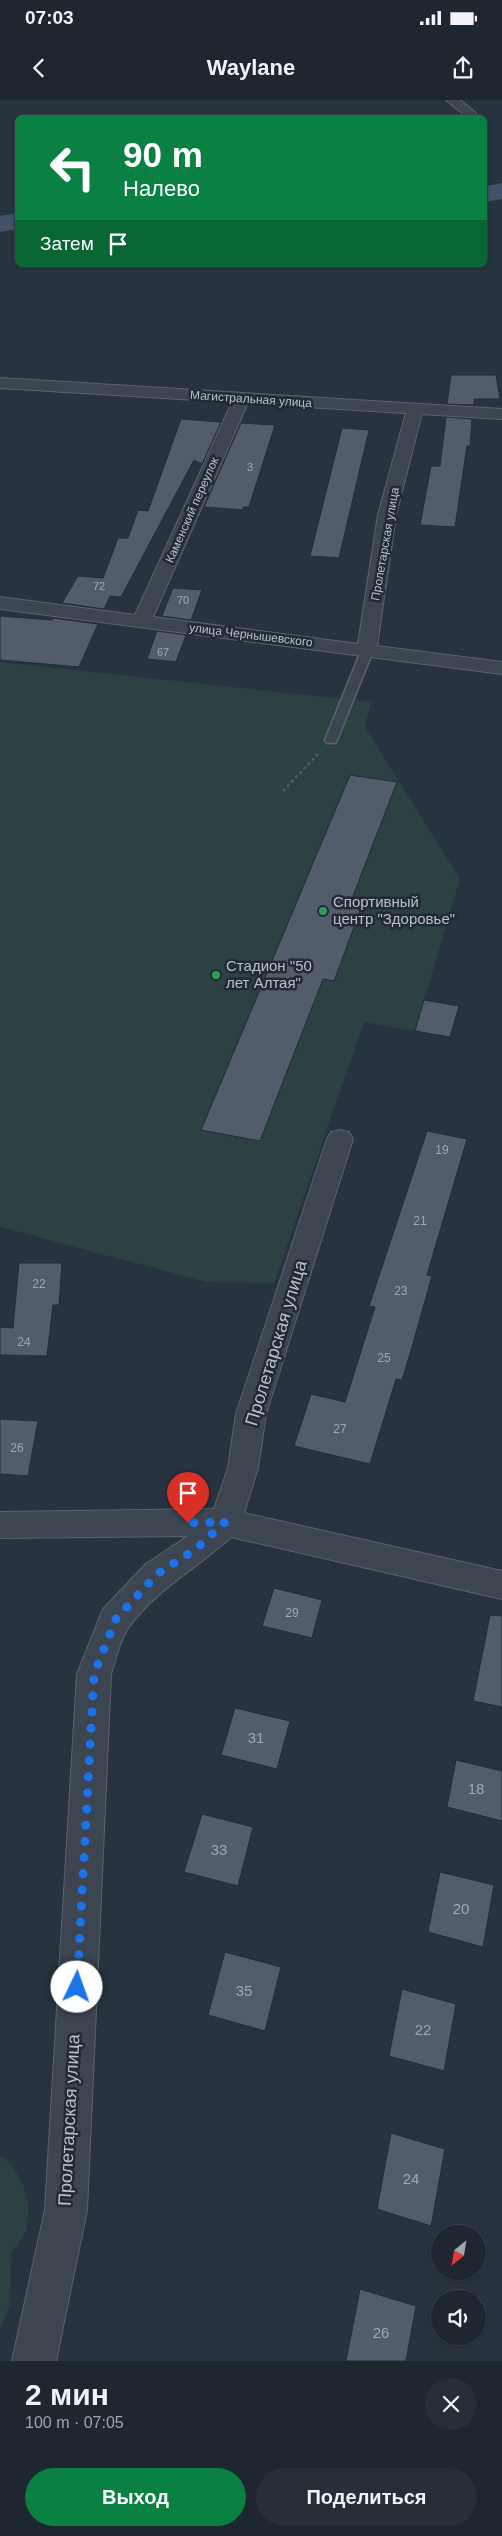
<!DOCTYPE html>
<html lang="ru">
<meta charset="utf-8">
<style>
:root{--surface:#1e2630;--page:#262e38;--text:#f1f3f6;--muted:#a1a5ab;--line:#3c434c;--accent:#0b8043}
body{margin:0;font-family:Helvetica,sans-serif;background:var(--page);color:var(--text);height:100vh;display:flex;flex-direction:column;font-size:19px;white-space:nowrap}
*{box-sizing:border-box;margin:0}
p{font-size:16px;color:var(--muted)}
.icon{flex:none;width:28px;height:28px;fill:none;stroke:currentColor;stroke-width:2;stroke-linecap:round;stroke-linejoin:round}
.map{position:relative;height:2261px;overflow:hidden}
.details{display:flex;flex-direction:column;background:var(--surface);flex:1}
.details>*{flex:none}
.guide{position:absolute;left:15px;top:15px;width:472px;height:152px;border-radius:8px;box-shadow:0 1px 4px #0004,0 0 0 1px var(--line);background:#0b8043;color:#fff;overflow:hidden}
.needle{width:32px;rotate:210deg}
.tools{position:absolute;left:431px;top:2125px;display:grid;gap:10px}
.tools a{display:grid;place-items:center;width:55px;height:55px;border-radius:50%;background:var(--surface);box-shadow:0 1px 4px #0004,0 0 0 1px var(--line);font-size:25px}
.pin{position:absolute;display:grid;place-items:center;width:42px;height:42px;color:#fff;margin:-51px -21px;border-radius:50% 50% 50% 0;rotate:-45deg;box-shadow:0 0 5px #0007}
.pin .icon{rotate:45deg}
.me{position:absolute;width:55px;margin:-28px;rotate:3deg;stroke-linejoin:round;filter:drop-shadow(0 0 4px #0008)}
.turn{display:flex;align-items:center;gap:18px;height:105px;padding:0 25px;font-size:22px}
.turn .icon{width:65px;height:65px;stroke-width:2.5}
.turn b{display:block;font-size:35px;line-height:42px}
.then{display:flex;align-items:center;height:48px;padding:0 25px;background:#0003;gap:10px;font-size:19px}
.round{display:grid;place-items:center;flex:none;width:52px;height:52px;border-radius:26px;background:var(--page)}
.summary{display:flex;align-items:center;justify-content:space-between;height:85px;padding:0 25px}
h1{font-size:30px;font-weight:700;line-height:38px}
.button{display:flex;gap:10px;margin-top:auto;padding:10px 25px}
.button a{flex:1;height:58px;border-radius:30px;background:var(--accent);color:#fff;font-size:20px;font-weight:700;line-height:58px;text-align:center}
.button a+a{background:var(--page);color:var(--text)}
.status{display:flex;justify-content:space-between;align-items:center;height:35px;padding:0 25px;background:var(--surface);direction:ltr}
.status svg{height:14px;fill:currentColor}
header{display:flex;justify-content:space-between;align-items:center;height:65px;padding:0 25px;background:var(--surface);font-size:22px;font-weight:700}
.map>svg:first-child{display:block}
.green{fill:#2b4142}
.water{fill:#405168}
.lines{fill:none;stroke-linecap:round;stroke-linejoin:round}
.river{fill:#405168;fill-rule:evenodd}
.building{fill:#525c6b;stroke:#232c37}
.service-casing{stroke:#5a636d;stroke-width:3}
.minor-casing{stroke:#5a636d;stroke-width:2}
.tertiary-casing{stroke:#5a636d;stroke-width:2}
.path{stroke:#4a5d60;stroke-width:2.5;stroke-dasharray:3 3;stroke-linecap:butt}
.service{fill:#3c4550;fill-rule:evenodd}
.minor{fill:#3c4550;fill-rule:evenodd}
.tertiary{fill:#3c4550;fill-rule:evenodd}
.route{stroke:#1a73e8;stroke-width:9;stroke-dasharray:0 16.2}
.leisure-dot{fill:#2e9e5b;stroke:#212a35;stroke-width:2}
.labels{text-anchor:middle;stroke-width:5;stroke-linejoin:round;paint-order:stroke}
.far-number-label{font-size:11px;fill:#9fa7b2}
.far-street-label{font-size:12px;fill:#b9c0ca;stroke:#212a35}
.number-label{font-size:12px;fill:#9fa7b2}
.poi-label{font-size:15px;fill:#b9c0ca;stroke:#212a35;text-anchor:start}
.near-number-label{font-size:15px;fill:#9fa7b2}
.near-street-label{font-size:18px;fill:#b9c0ca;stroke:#212a35}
</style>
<div class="status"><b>07:03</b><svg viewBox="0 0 49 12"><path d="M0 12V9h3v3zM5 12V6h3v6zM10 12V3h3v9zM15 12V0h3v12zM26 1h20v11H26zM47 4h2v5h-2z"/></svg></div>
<header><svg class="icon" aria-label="back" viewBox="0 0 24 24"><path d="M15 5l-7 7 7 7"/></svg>Waylane<svg class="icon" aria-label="share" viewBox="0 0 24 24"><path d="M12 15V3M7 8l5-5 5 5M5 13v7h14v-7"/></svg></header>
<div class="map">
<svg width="502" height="2261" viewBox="0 0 502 2261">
<rect width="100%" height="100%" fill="#283340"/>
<g class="green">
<polygon points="0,562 371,602 365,627 460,779 415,931 364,922 274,1183 206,1182 0,1127"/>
<polygon points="0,2056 10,2062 23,2084 29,2108 26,2132 11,2153 10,2205 0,2229"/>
</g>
<polygon class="water" points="243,15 374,17 183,17"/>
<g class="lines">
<g class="river">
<polygon points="502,83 502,99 485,102 485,86"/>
<polygon points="18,113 18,129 0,132 0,116"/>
</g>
</g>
<g class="building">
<polygon points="451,275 496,275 500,299 474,299 474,305 447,304"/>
<polygon points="446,317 472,319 470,346 467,346 455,427 420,425 431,366 440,366"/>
<polygon points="181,319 221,322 202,364 194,360 121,497 110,496 104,509 62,503 78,476 103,478 118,438 128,438 138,410 148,411"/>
<polygon points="241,323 275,325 249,407 243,407 243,410 204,407"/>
<polygon points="342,328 369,330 339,458 310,456"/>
<polygon points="173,488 202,490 191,520 162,516"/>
<polygon points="0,516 52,520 53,518 98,524 79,567 0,560"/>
<polygon points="157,531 186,535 176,562 147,559"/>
<polygon points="350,675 397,682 351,801 363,803 334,881 323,879 260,1041 201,1030"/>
<polygon points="424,900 459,906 450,937 415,931"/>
<polygon points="427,1031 467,1039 427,1175 432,1176 412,1247 402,1280 396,1279 370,1364 294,1346 311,1294 345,1302 375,1207 369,1206"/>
<polygon points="19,1163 62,1163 59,1205 53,1205 47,1256 0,1255 0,1227 13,1228"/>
<polygon points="0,1319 38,1321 28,1376 0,1374"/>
<polygon points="274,1488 322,1500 312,1538 262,1526"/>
<polygon points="490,1515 502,1516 502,1607 473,1601"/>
<polygon points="235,1608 290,1621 277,1669 221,1655"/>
<polygon points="456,1660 502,1671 502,1721 447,1707"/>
<polygon points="202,1714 253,1727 238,1786 184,1772"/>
<polygon points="440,1772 494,1785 483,1847 428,1832"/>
<polygon points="225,1852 281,1867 265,1931 208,1915"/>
<polygon points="402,1889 456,1904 444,1971 389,1956"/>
<polygon points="391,2033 445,2049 431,2126 377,2109"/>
<polygon points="360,2189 416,2206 406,2261 346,2261"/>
</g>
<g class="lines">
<defs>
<polygon id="service" points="367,548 373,551 337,640 335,643 327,643 325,640 361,551"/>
<g id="minor">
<polygon points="446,0 460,0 476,13 474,16 466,16"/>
<polygon points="242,293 250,298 153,517 358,544 378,415 407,309 415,304 423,309 396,415 377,546 502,562 502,574 0,509 0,497 135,515 234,298"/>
<path d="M340 1030 349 1032 353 1039 266 1314 258 1368 244 1413 502 1471V1499L231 1437C198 1468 156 1489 129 1527 120 1539 116 1559 111 1574L87 2110 56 2261H12L45 2110 77 1574 103 1509 146 1464 188 1436 0 1438V1412L214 1409 228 1368 236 1314 327 1039 331 1032Z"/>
</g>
<polygon id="tertiary" points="0,278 502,309 502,319 0,288"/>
</defs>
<use href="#service" class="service-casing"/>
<use href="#minor" class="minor-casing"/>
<use href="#tertiary" class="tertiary-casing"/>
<polyline class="path" points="283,691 319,653"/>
<use href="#service" class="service"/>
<use href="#minor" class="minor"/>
<use href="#tertiary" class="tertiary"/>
</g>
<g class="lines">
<polyline class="route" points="77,1887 94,1574 116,1519 157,1474 196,1449 225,1422 188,1423"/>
</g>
<g class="leisure-dot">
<circle cx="323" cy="811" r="5"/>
<circle cx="216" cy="875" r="5"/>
</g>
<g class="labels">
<g class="far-number-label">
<text x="250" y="371">3</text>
<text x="99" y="490">72</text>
<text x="183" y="504">70</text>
<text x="163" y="556">67</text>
</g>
<g class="far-street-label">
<text transform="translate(251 299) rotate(4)" y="4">Магистральная улица</text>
<text transform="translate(192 410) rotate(-66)" y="4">Каменский переулок</text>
<text transform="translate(385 444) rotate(-80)" y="4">Пролетарская улица</text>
<text transform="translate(251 535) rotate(7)" y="4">улица Чернышевского</text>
</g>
<g class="number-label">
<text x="442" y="1054">19</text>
<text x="420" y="1125">21</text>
<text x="39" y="1188">22</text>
<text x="401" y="1195">23</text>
<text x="24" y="1246">24</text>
<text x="384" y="1262">25</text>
<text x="340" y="1333">27</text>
<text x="17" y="1352">26</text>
<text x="292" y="1517">29</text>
</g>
<g class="poi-label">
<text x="333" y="807">Спортивный<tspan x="333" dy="17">центр "Здоровье"</tspan></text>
<text x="226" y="871">Стадион "50<tspan x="226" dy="17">лет Алтая"</tspan></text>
</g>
<g class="near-number-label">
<text x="256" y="1643">31</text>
<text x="476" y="1694">18</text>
<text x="219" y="1755">33</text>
<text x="461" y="1814">20</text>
<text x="244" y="1896">35</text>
<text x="423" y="1935">22</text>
<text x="411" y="2084">24</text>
<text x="381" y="2238">26</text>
</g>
<g class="near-street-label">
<text transform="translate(276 1243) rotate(-73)" y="6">Пролетарская улица</text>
<text transform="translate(69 2020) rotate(-87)" y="6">Пролетарская улица</text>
</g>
</g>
</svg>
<div class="tools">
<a><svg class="needle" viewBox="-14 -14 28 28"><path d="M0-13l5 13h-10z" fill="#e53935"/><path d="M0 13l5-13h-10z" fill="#a1a5ab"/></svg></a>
<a><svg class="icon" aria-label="sound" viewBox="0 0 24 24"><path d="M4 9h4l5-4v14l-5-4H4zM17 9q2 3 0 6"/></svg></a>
</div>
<div class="pin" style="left:188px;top:1423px;background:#d93025"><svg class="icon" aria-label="arrive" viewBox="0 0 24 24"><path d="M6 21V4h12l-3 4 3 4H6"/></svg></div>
<svg class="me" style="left:77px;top:1887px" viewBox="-20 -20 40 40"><circle r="19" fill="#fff"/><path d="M0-13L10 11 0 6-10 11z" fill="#1a73e8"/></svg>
<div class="guide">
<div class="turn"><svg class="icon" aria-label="left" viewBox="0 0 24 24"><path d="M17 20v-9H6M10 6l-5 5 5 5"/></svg><div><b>90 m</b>Налево</div></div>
<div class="then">Затем<svg class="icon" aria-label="arrive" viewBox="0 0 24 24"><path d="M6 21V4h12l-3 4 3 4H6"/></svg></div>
</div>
</div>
<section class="details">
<div class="summary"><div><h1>2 мин</h1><p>100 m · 07:05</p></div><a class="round"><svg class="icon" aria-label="close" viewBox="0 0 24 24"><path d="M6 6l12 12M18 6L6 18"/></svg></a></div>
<div class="button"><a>Выход</a><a>Поделиться</a></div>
</section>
